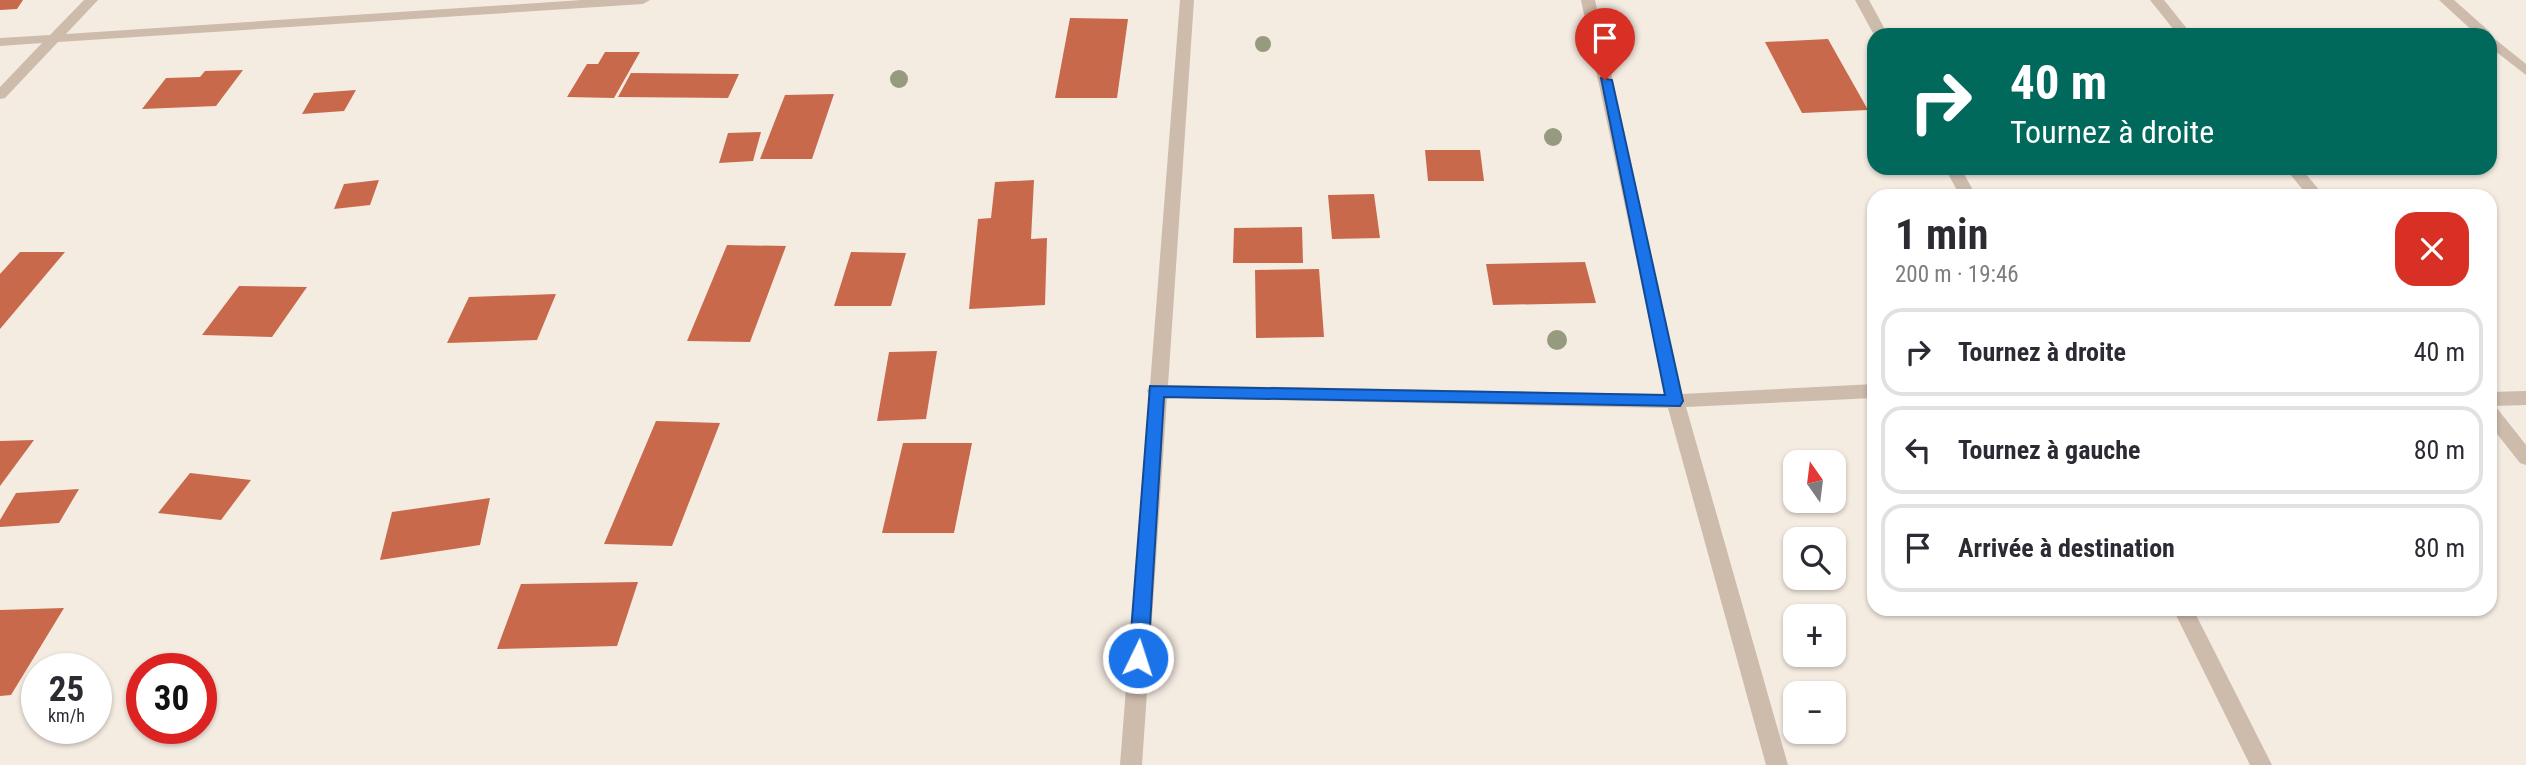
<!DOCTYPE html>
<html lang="fr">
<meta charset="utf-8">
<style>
:root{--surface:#fff;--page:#f2f2f3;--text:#2b2b33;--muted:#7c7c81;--line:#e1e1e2}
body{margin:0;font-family:"Roboto Condensed",sans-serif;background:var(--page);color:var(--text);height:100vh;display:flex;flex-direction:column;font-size:26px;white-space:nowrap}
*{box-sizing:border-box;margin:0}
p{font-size:23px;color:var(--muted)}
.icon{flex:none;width:38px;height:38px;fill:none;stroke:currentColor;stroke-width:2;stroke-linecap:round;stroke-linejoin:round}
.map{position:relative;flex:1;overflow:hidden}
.drawer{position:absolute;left:1867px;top:189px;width:630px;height:427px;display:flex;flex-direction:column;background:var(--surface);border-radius:21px;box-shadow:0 2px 5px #0004}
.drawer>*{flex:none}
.banner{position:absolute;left:1867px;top:28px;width:630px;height:147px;border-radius:21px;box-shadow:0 2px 5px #0004;background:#00695c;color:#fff;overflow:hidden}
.needle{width:46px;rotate:346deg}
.fabs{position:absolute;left:1783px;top:450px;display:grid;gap:14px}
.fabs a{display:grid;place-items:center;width:63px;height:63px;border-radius:14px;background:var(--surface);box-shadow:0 2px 5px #0004;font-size:35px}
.speed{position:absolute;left:21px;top:653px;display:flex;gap:14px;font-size:35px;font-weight:700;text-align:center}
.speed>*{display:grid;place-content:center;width:91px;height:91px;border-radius:50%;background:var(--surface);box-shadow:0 2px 5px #0004;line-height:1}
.speed small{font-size:18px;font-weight:400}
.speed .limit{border:10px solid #d22;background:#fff;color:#111}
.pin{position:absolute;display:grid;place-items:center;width:60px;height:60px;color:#fff;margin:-72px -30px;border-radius:50% 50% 50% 0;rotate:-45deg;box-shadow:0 0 7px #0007}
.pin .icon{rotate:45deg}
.me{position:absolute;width:77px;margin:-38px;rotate:4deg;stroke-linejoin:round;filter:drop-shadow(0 0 5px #0008)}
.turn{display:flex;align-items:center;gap:24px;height:147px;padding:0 28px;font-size:32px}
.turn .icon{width:91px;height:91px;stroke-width:2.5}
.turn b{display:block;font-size:49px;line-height:60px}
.round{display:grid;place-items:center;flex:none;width:74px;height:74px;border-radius:21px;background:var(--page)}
.headline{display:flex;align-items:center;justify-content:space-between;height:119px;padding:0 28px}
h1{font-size:42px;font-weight:700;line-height:52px}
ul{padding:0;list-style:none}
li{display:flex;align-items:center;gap:21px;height:88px;margin:0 14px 10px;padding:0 14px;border:4px solid var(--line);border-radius:21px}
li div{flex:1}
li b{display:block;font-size:26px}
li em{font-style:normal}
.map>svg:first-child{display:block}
.building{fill:#c8694b}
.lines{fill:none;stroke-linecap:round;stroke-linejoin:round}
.minor{fill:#cdbbac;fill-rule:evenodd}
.tree{fill:#969b7f}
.route{fill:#1a73e8;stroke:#114b97;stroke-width:2}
</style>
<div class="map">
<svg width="2526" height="765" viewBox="0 0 2526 765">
<rect width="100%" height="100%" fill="#f4ebe1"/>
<g class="building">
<polygon points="0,0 23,0 17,9 0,10"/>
<polygon points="1070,18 1128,19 1117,98 1055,98"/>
<polygon points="1828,39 1868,110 1802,113 1765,42"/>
<polygon points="605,52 640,52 614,98 567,97 587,64 598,64"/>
<polygon points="243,70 216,106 142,109 166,78 200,77 205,71"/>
<polygon points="631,73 739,74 728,98 618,97"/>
<polygon points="356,90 344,111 302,114 314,93"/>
<polygon points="834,94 812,159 760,159 785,95"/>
<polygon points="761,132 753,161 719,163 728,133"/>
<polygon points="1425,150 1480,150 1484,181 1428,181"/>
<polygon points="379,180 370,205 334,209 344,184"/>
<polygon points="1034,180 1031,239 1047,238 1045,305 969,309 978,219 991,218 995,182"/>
<polygon points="1374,194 1380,238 1332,239 1328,195"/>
<polygon points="1302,227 1303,263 1233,263 1234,228"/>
<polygon points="727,245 786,246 750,342 687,341"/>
<polygon points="20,252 65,252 0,329 0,274"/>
<polygon points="851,252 906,253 891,306 834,306"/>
<polygon points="1585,262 1596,303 1493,305 1486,264"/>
<polygon points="1319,269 1324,337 1256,338 1255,270"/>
<polygon points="239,286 307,287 272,337 202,335"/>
<polygon points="556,294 537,340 447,343 469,297"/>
<polygon points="937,351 926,419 877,421 889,352"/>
<polygon points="656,421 720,423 672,546 604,544"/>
<polygon points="34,440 0,486 0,441"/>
<polygon points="903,443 972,443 954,533 882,533"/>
<polygon points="190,473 251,480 221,520 158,513"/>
<polygon points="79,489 59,523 0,527 0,520 16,493"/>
<polygon points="490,498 480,545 380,560 392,512"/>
<polygon points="638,582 617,646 497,649 521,584"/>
<polygon points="64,608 11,695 0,696 0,610"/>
</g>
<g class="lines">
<g class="minor">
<polygon points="84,0 98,0 66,34 582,0 650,0 643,4 58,42 5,98 0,99 0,87 42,43 0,46 0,38 50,35"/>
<polygon points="1180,0 1194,0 1168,385 1665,394 1581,0 1595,0 1682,394 1874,384 1874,398 1686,407 1788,765 1766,765 1668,408 1167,398 1142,765 1120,765 1149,395 1147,391 1150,386"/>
<polygon points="1855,0 1869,0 1888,35 1874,35"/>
<polygon points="2150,0 2164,0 2192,35 2178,35"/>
<polygon points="2439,0 2454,0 2490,32 2491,36 2526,64 2526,75 2490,47 2490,35 2477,35"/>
<polygon points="1945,168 1961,168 1976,196 1960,196"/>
<polygon points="2285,168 2301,168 2324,196 2308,196"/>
<polygon points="2526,391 2526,405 2492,406 2496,407 2526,445 2526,465 2520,463 2490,425 2490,392"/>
<polygon points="2173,609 2193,609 2272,765 2250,765"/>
</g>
</g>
<g class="tree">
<circle cx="1263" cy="44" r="8"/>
<circle cx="899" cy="79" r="9"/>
<circle cx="1553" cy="137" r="9"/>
<circle cx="1557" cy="340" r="10"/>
</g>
<polygon class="route" points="1601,78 1612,80 1683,401 1680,406 1164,397 1148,658 1145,664 1138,666 1132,664 1129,658 1150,386 1665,395"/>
</svg>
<div class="fabs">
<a><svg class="needle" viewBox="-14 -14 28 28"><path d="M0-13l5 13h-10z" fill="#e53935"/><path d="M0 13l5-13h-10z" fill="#7c7c81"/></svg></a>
<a><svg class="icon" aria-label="search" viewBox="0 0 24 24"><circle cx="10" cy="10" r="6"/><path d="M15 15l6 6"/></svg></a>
<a>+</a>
<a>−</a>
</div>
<div class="speed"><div>25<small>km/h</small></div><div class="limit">30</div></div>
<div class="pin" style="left:1605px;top:80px;background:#d93025"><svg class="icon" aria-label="arrive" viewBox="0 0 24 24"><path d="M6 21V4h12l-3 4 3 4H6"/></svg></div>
<svg class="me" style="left:1138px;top:658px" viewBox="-20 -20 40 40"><circle r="17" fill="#1a73e8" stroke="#fff" stroke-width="3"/><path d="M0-11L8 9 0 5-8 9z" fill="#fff"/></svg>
<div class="banner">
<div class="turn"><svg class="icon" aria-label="right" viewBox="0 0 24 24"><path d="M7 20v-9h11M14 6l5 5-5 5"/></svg><div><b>40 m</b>Tournez à droite</div></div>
</div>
<section class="drawer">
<div class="headline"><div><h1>1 min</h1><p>200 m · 19:46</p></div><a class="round" style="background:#d93025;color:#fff"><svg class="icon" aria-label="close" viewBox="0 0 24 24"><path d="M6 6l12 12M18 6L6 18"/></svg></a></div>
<ul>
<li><svg class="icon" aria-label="right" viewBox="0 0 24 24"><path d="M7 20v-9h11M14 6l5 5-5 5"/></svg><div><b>Tournez à droite</b></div><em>40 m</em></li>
<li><svg class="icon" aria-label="left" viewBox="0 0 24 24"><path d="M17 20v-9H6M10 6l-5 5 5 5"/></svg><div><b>Tournez à gauche</b></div><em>80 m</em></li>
<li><svg class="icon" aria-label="arrive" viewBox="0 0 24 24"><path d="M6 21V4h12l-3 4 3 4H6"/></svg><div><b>Arrivée à destination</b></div><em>80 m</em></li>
</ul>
</section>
</div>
